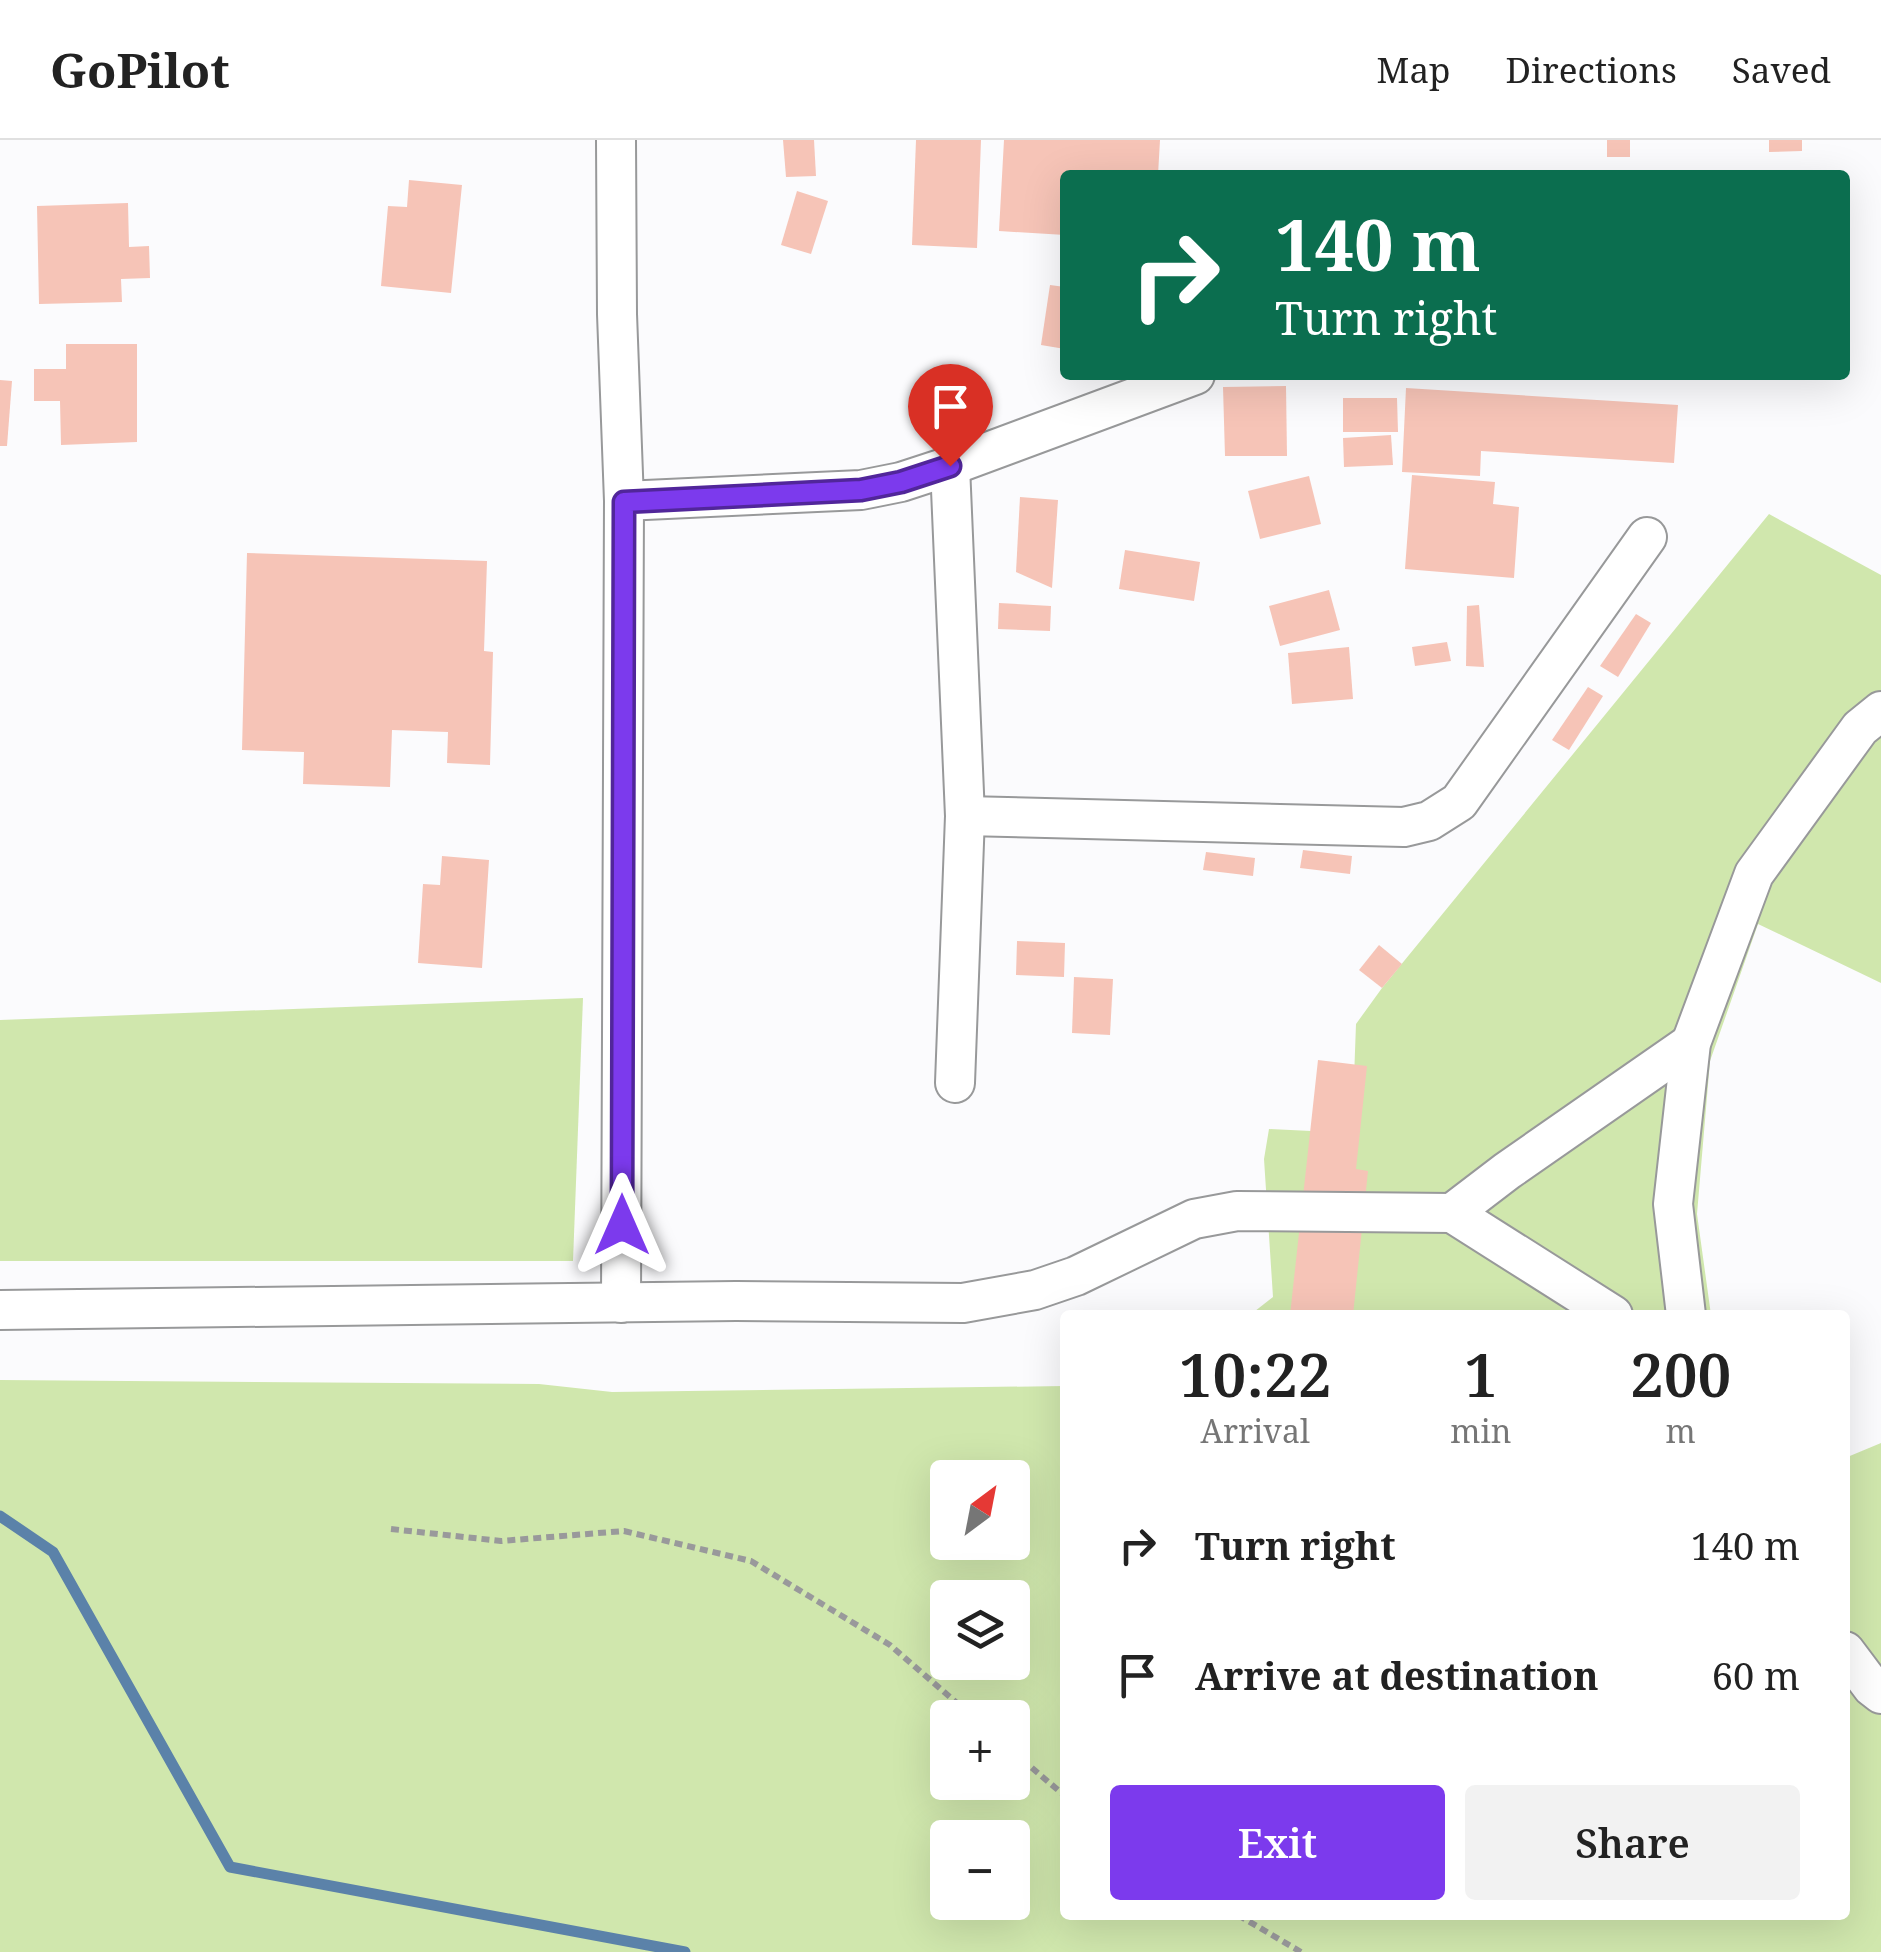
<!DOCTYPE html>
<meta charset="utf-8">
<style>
:root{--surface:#fff;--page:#f2f2f2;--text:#222;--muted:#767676;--line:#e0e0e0;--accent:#7c3aed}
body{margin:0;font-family:"Noto Serif",serif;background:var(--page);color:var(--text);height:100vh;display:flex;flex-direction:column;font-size:38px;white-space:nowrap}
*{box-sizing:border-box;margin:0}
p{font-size:32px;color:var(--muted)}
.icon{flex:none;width:55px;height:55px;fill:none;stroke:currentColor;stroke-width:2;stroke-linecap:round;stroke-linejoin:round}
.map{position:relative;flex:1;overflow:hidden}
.side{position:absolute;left:1060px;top:1170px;width:790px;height:610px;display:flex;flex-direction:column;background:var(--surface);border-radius:10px;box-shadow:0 10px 40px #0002}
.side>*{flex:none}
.hud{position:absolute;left:1060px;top:30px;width:790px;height:210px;border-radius:10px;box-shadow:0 10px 40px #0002;background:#0b6e4f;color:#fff;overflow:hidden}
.needle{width:65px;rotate:32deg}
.buttons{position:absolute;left:930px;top:1320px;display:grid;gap:20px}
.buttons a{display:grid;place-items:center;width:100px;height:100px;border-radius:10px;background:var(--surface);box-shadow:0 10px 40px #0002;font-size:50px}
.pin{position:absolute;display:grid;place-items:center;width:85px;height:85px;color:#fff;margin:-102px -42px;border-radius:50% 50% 50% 0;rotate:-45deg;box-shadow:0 0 10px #0007}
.pin .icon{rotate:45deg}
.me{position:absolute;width:110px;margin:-55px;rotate:0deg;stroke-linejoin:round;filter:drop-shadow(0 0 8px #0008)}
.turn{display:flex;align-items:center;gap:35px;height:210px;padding:0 50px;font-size:45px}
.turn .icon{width:130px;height:130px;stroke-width:2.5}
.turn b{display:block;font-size:70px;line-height:85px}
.eta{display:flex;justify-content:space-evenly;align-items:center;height:170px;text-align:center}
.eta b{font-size:60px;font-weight:600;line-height:70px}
.action{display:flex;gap:20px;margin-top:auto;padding:20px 50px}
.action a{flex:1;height:115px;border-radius:10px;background:var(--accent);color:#fff;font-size:40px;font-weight:600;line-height:115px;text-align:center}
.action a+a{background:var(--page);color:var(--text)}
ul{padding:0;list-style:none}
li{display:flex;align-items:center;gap:30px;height:130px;padding:0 50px}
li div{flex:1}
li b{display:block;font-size:38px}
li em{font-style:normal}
header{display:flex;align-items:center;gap:60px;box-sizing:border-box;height:140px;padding:0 50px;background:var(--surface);border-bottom:2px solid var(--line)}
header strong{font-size:48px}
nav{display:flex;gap:55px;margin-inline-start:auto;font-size:35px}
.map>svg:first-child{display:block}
.green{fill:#d0e7ad;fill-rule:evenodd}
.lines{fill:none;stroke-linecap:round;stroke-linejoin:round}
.stream{stroke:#5b82a9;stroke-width:11}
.building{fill:#f6c4b7}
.minor-casing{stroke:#98999a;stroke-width:42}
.path{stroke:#99999b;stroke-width:6;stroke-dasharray:8 5;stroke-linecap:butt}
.minor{stroke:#fff;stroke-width:38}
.route-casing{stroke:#51269a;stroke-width:25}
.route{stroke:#7c3aed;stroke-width:18}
</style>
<header>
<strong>GoPilot</strong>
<nav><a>Map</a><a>Directions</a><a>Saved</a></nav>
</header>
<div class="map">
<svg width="1881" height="1812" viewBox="0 0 1881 1812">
<rect width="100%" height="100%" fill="#fbfbfd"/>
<g class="green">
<polygon points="1769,374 1881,435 1881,843 1758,784 1710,921 1697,1074 1711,1175 1250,1175 1273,1157 1264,1019 1269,989 1352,993 1356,884 1382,848"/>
<polygon points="583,858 573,1121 0,1121 0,880"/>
<path d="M0 1240 539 1244 612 1252 1065 1246V1775H1845V1318L1881 1303V1812H0ZM948 1338H1012V1402H948ZM948 1458H1012V1522H948ZM948 1578H1012V1642H948ZM948 1698H1012V1762H948Z"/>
</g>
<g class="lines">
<polyline class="stream" points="0,1376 53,1412 230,1727 685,1812"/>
</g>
<g class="building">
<polygon points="783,0 814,0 816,36 786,37"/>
<polygon points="916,0 981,0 977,108 912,105"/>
<polygon points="1004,0 1160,0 1158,35 1065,35 1065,95 999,91"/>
<rect x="1607" y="0" width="23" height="17"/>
<polygon points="1769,0 1802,0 1802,11 1769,12"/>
<polygon points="409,40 462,45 451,153 381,146 388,66 407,67"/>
<polygon points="797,51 828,61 811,114 781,105"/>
<polygon points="128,63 129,107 149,106 150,138 121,139 122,162 39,164 37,66"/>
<polygon points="1050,145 1065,147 1065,209 1041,205"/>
<polygon points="66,204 137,204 137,302 61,305 60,261 34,261 34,229 66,229"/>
<polygon points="0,240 12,241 7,306 0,306"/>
<polygon points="1286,246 1287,316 1225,316 1223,247"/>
<polygon points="1406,248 1678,265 1674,323 1481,311 1480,336 1402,332"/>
<polygon points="1343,258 1397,258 1398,292 1343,292"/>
<polygon points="1391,295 1393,325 1344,327 1343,298"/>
<polygon points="1412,335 1495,342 1493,364 1519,367 1514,438 1405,429"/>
<polygon points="1309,336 1321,384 1260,399 1248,351"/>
<polygon points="1020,357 1058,360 1052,448 1016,432"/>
<polygon points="1125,410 1200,422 1194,461 1119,449"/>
<polygon points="247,413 487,421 484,511 493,512 490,625 447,623 448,592 392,590 390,647 303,644 304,612 242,610"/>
<polygon points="1329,450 1340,490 1280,506 1269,466"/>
<polygon points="999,463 1051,466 1050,491 998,489"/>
<polygon points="1479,465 1484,527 1466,526 1467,466"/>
<polygon points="1636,474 1651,483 1618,537 1600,526"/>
<polygon points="1447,502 1451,521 1415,526 1412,507"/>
<polygon points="1349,507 1353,559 1292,564 1288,513"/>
<polygon points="1588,547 1603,556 1569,610 1552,600"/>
<polygon points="1303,710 1352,716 1350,734 1300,728"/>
<polygon points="1206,712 1255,718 1253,736 1203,730"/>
<polygon points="442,716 489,720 482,828 418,823 423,744 440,745"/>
<polygon points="1017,801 1065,803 1064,837 1016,835"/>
<polygon points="1379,805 1402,824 1382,848 1359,830"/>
<polygon points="1074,837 1113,839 1110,895 1072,893"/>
<polygon points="1318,920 1367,926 1356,1029 1368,1031 1353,1175 1290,1175"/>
</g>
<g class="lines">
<defs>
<g id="minor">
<polyline points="616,0 617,174 624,361 621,1163"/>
<polyline points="950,326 965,676 955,943"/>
<polyline points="624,361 861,350 901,342 950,326 1195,235"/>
<polyline points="965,676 1404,687 1429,681 1459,662 1647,397"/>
<polyline points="0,1170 736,1161 963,1163 1035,1150 1076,1136 1194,1079 1237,1071 1452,1073"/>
<polyline points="1613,1175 1452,1073 1507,1031 1691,903"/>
<polyline points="1686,1175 1673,1064 1691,903 1754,734 1860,588 1881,571"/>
<polyline points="1845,1511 1872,1547 1881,1554"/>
</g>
</defs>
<use href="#minor" class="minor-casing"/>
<g class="path">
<polyline points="391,1389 501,1401 624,1391 751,1421 890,1505 974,1578"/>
<polyline points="1012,1611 1065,1656"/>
<polyline points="1238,1775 1301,1812"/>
</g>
<use href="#minor" class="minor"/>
</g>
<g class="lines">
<defs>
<polyline id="route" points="622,1085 624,362 861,350 901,342 950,326"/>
</defs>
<use href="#route" class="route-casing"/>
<use href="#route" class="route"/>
</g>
</svg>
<div class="buttons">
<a><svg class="needle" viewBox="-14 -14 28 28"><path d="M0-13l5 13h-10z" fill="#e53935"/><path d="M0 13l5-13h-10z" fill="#767676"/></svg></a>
<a><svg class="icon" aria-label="layers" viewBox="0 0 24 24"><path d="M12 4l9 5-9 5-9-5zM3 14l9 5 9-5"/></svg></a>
<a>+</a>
<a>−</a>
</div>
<div class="pin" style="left:950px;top:326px;background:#d93025"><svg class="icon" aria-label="arrive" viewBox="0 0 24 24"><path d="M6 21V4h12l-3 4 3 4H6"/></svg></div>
<svg class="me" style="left:622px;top:1085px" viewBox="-20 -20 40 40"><path d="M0-17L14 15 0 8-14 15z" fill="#7c3aed" stroke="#fff" stroke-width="4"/></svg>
<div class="hud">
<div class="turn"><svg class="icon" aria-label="right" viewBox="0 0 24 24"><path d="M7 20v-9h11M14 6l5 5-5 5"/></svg><div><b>140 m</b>Turn right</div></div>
</div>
<section class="side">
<div class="eta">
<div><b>10:22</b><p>Arrival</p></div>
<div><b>1</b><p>min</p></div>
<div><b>200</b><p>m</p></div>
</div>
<ul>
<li><svg class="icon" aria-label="right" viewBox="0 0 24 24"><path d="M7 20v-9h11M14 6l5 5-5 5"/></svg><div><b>Turn right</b></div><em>140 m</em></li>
<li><svg class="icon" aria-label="arrive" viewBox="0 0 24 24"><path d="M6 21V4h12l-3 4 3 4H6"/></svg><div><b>Arrive at destination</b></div><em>60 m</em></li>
</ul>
<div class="action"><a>Exit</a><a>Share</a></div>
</section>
</div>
